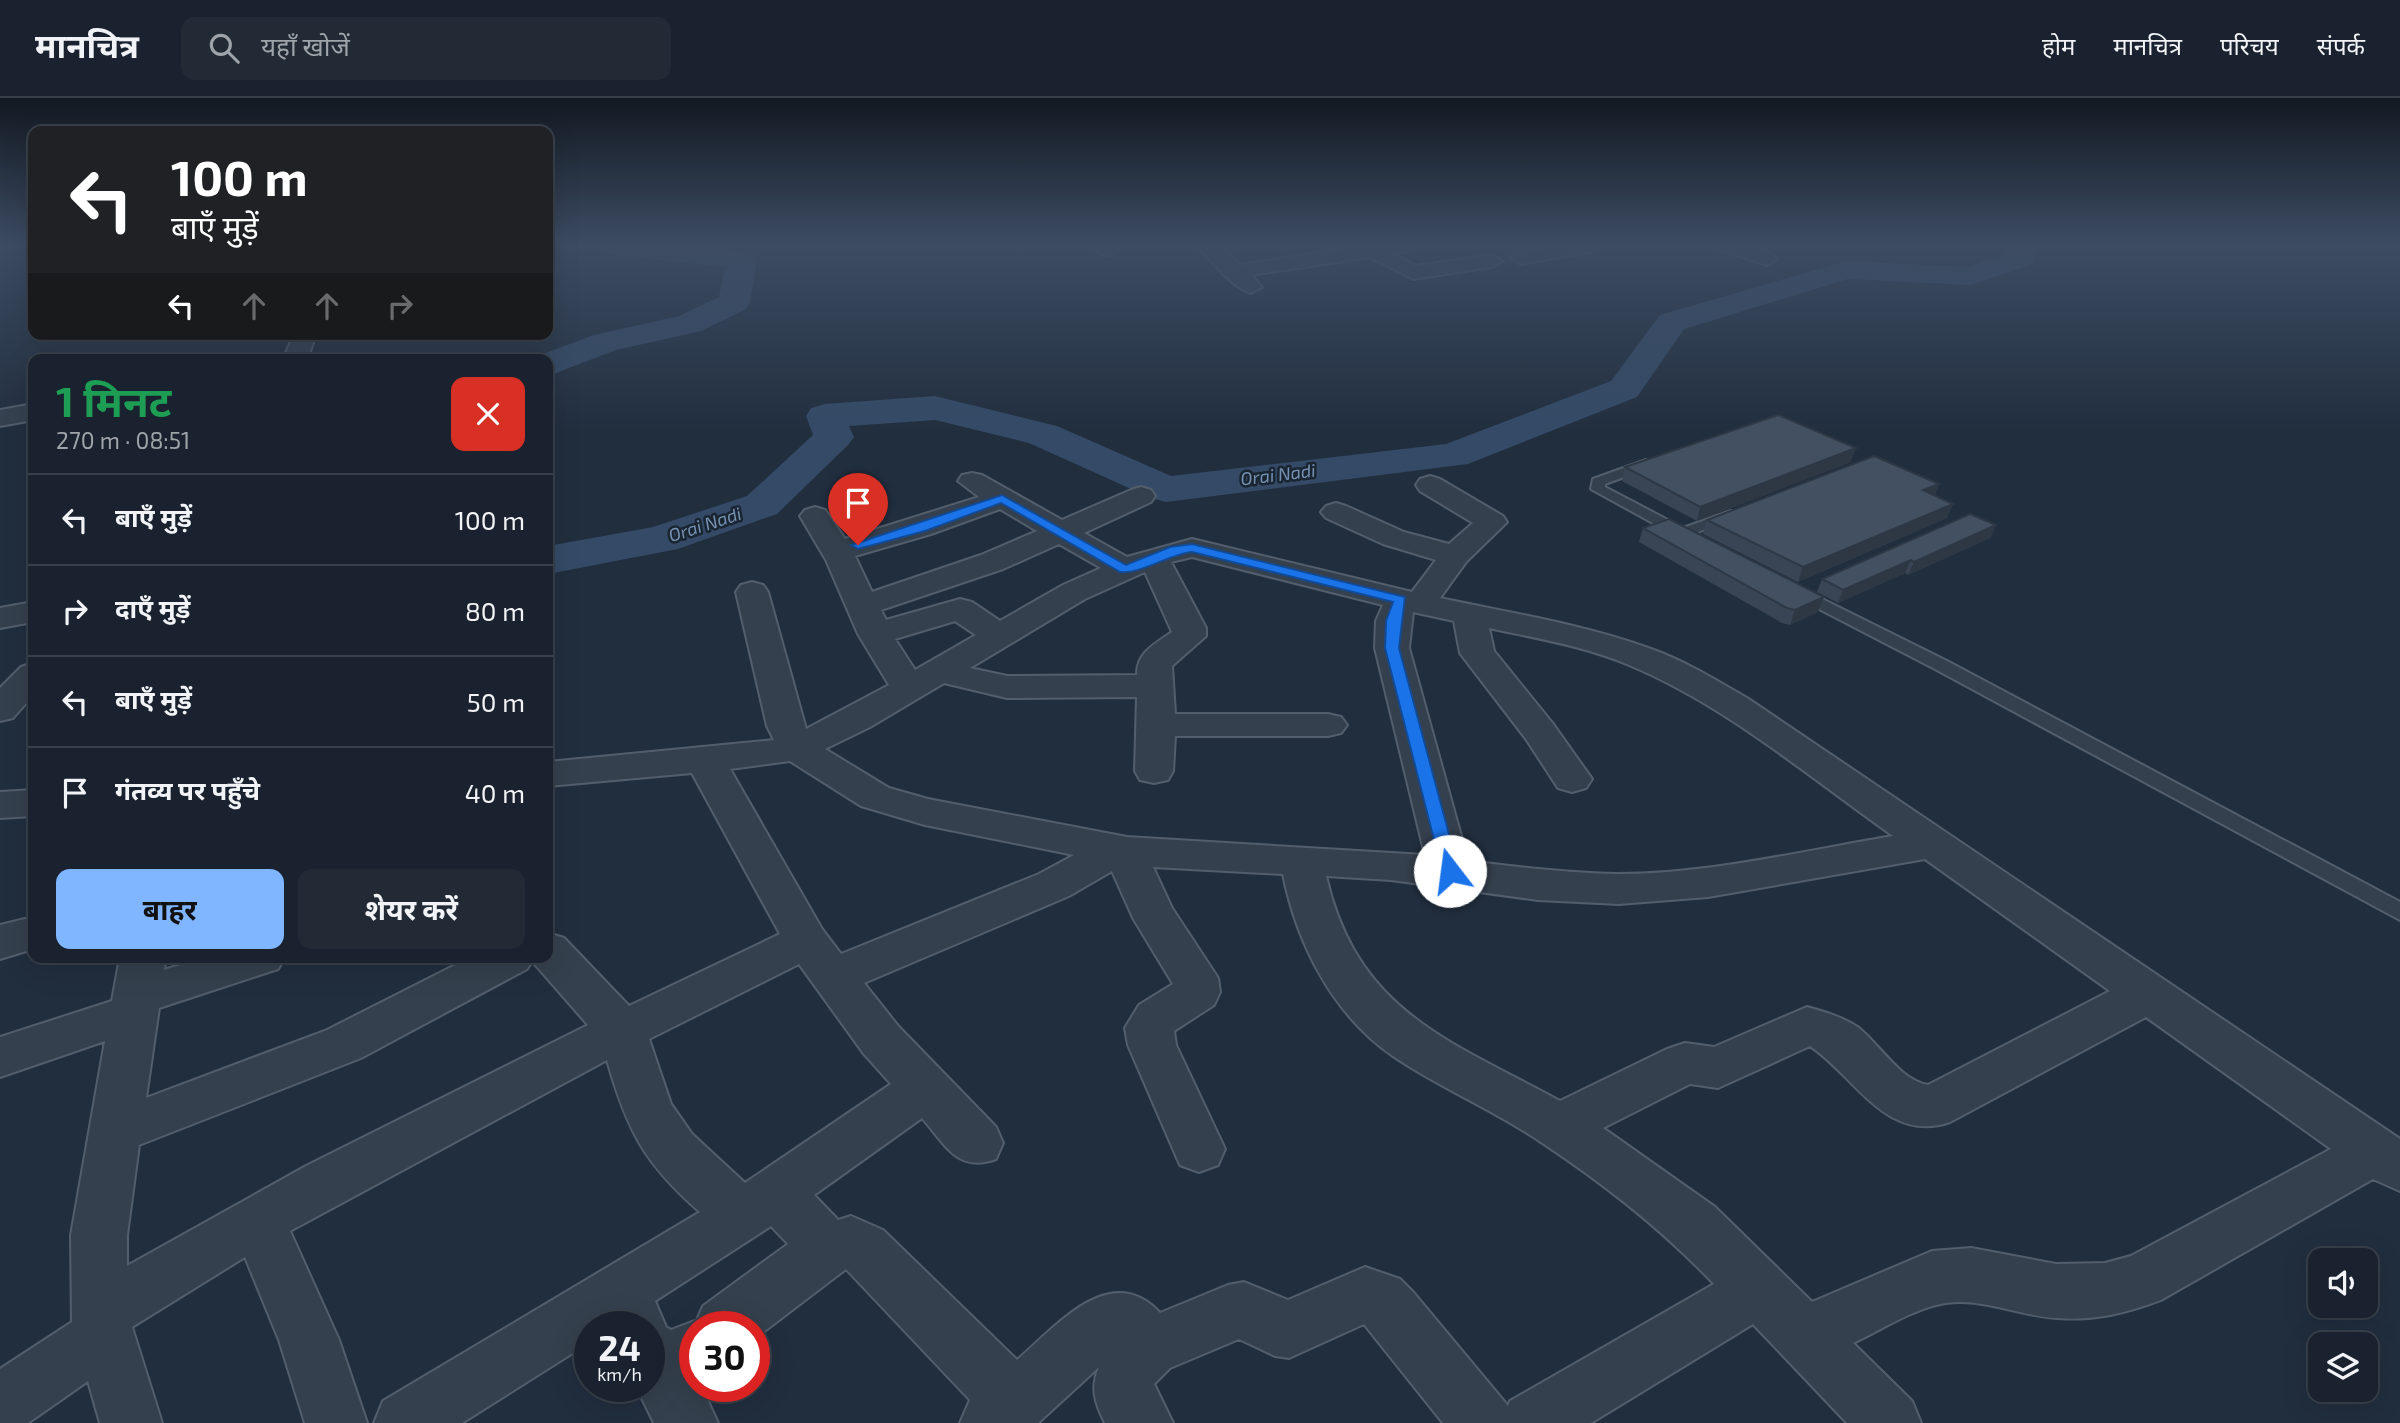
<!DOCTYPE html>
<html lang="hi">
<meta charset="utf-8">
<style>
:root{--surface:#19222e;--page:#222a36;--text:#f1f3f6;--muted:#9fa4aa;--line:#373f4a;--accent:#80b5ff}
body{margin:0;font-family:"Exo 2","Noto Sans Devanagari",sans-serif;background:var(--page);color:var(--text);height:100vh;display:flex;flex-direction:column;font-size:26px;white-space:nowrap}
*{box-sizing:border-box;margin:0}
p{font-size:23px;color:var(--muted)}
.icon{flex:none;width:38px;height:38px;fill:none;stroke:currentColor;stroke-width:2;stroke-linecap:round;stroke-linejoin:round}
.map{position:relative;flex:1;overflow:hidden}
.drawer{position:absolute;left:28px;top:256px;width:525px;height:609px;display:flex;flex-direction:column;background:var(--surface);border-radius:14px;box-shadow:0 7px 28px #0002,0 0 0 2px var(--line)}
.drawer>*{flex:none}
.banner{position:absolute;left:28px;top:28px;width:525px;height:214px;border-radius:14px;box-shadow:0 7px 28px #0002,0 0 0 2px var(--line);background:#202124;color:#fff;overflow:hidden}
.controls{position:absolute;left:2308px;top:1150px;display:grid;gap:14px}
.controls a{display:grid;place-items:center;width:70px;height:70px;border-radius:14px;background:var(--surface);box-shadow:0 7px 28px #0002,0 0 0 2px var(--line);font-size:35px}
.speed{position:absolute;left:574px;top:1213px;display:flex;gap:14px;font-size:35px;font-weight:700;text-align:center}
.speed>*{display:grid;place-content:center;width:91px;height:91px;border-radius:50%;background:var(--surface);box-shadow:0 7px 28px #0002,0 0 0 2px var(--line);line-height:1}
.speed small{font-size:18px;font-weight:400}
.speed .limit{border:10px solid #d22;background:#fff;color:#111}
.pin{position:absolute;display:grid;place-items:center;width:60px;height:60px;color:#fff;margin:-72px -30px;border-radius:50% 50% 50% 0;rotate:-45deg;box-shadow:0 0 7px #0007}
.pin .icon{rotate:45deg}
.me{position:absolute;width:77px;margin:-38px;rotate:345deg;stroke-linejoin:round;filter:drop-shadow(0 0 5px #0008)}
.turn{display:flex;align-items:center;gap:24px;height:147px;padding:0 28px;font-size:32px}
.turn .icon{width:91px;height:91px;stroke-width:2.5}
.turn b{display:block;font-size:49px;line-height:60px}
.lanes{display:flex;align-items:center;height:66px;padding:0 28px;background:#0003;justify-content:center;gap:35px;direction:ltr}
.lanes .off{opacity:.35}
.round{display:grid;place-items:center;flex:none;width:74px;height:74px;border-radius:14px;background:var(--page)}
.head{display:flex;align-items:center;justify-content:space-between;height:119px;padding:0 28px}
h1{font-size:42px;font-weight:700;line-height:52px;color:#1e9e55}
.primary-button{display:flex;gap:14px;margin-top:auto;padding:14px 28px}
.primary-button a{flex:1;height:80px;border-radius:14px;background:var(--accent);color:#111;font-size:28px;font-weight:700;line-height:80px;text-align:center}
.primary-button a+a{background:var(--page);color:var(--text)}
ul{padding:0;list-style:none}
li{display:flex;align-items:center;gap:21px;height:91px;padding:0 28px;border-top:2px solid var(--line)}
li div{flex:1}
li b{display:block;font-size:26px}
li em{font-style:normal}
header{display:flex;align-items:center;gap:42px;box-sizing:border-box;height:98px;padding:0 35px;background:var(--surface);border-bottom:2px solid var(--line)}
header strong{font-size:33px}
nav{display:flex;gap:38px;margin-inline-start:auto;font-size:24px}
.search{width:490px;height:63px;background:var(--page);display:flex;align-items:center;gap:18px;box-sizing:border-box;padding:0 24px;border-radius:14px;color:var(--muted);font-size:26px}
.map>svg:first-child{display:block}
.lines{fill:none;stroke-linecap:round;stroke-linejoin:round}
.river{fill:#344a66;fill-rule:evenodd}
.lane-casing{stroke:#535e6c;stroke-width:4}
.street-casing{stroke:#535e6c;stroke-width:4}
.lane{fill:#35404e;fill-rule:evenodd}
.street{fill:#35404e;fill-rule:evenodd}
.wall{fill:#394554}
.shaded-wall{fill:#2e3845}
.building{fill:#425062;stroke:#2e3845;stroke-width:2}
.route{fill:#1a73e8;stroke:#114b97;stroke-width:2}
.labels{text-anchor:middle;stroke-width:5;stroke-linejoin:round;paint-order:stroke}
.far-water-label{font-size:18px;font-style:italic;fill:#7692b3;stroke:#1a2532}
</style>
<header>
<strong>मानचित्र</strong>
<div class="search"><svg class="icon" aria-label="search" viewBox="0 0 24 24"><circle cx="10" cy="10" r="6"/><path d="M15 15l6 6"/></svg>यहाँ खोजें</div>
<nav><a>होम</a><a>मानचित्र</a><a>परिचय</a><a>संपर्क</a></nav>
</header>
<div class="map">
<svg width="2400" height="1325" viewBox="0 0 2400 1325">
<rect width="100%" height="100%" fill="#212e3e"/>
<g class="lines">
<g class="river">
<polygon points="601,148 701,148 753,156 757,162 750,204 746,211 701,233 616,252 548,278 548,261 535,259 594,237 679,218 719,199 725,169 616,157 606,154"/>
<polygon points="2006,148 2036,148 2035,161 2031,167 1970,187 1848,181 1684,231 1637,299 1468,366 1166,404 1151,400 1029,345 935,322 849,328 854,339 848,347 777,416 678,451 548,476 548,448 653,429 747,398 813,337 806,318 811,310 825,306 935,298 1057,328 1171,378 1446,346 1611,283 1660,217 1846,163 1968,169 2005,156"/>
</g>
<defs>
<g id="lane">
<polygon points="1646,362 1653,366 1651,369 1605,386 1605,389 1683,430 1731,413 1738,417 1682,441 1591,391 1593,381"/>
<polygon points="1798,489 1947,563 2400,804 2400,822 1935,571 1792,497 1792,491"/>
</g>
<g id="street">
<polygon points="1095,148 1115,148 1118,152 1108,158 1101,156"/>
<path d="M1198 148H1220L1240 167 1363 148H1415L1412 152 1393 156 1416 168 1492 157 1502 163 1492 169 1413 181 1370 159 1251 177 1262 189 1251 195C1235 191 1209 162 1198 148Z"/>
<polygon points="1553,148 1599,148 1589,154 1521,166 1511,160 1514,156"/>
<path d="M1718 148C1737 148 1764 146 1777 161L1767 167 1721 152Z"/>
<polygon points="307,236 314,242 307,261 283,261 294,237"/>
<polygon points="33,306 33,322 0,328 0,312"/>
<path d="M972 375 982 377 1062 422 1131 392 1141 389 1151 392 1155 398 1151 404 1084 435 1127 459 1192 441 1412 494 1436 462 1383 446 1326 420 1321 414 1326 408 1336 405 1346 408 1404 434 1449 446 1473 425 1420 393 1416 387 1420 381 1430 378 1440 381 1503 418 1507 424 1466 464 1440 500C1510 515 1583 526 1651 551 1685 563 1716 582 1747 600L2400 1041V1093L2373 1081 2161 1202C2127 1215 2094 1223 2057 1220 2017 1218 1976 1196 1936 1207 1908 1214 1879 1233 1853 1245L1912 1303 1921 1325H1847L1753 1226 1591 1325H1443L1364 1226 1289 1260 1275 1258 1239 1241 1170 1270 1154 1286 1173 1325H1105C1095 1305 1090 1290 1099 1269L1038 1325H960L970 1302 846 1171 754 1241V1228H695V1288H701L718 1325H654L636 1288H649V1228H590V1244L462 1325H374L383 1303 700 1114C644 1065 627 1032 607 962L290 1133 339 1242 367 1325H305L279 1242 245 1159 132 1229 162 1325H100L88 1283 28 1325H0V1271L72 1224 71 1137 105 943 0 979V939L112 903 120 859H166L164 872 206 859H285L278 871 159 910 146 1000 327 932 471 859H548V835L564 840 629 908 780 836 692 675 548 688V664L774 642 767 628 736 494 741 487 752 484 763 487 768 494 806 631 889 587 858 536 826 462 800 418 805 412 815 409 825 412 845 441 979 399 958 383 962 377ZM1000 411 1037 433 981 457 872 494 855 458 931 436ZM1059 446 1101 470 1063 487 1000 523 972 504 960 501 886 522 881 512 1003 471ZM1192 459 1383 507 1376 523 1375 550 1425 757 1127 739 928 701 889 690 825 651 870 629 944 585 1007 600 1137 599 1135 673 1140 682 1154 685 1168 682 1173 673 1175 638H1328L1341 635 1347 627 1341 619 1328 616H1175L1172 568 1206 538V530L1171 464ZM1145 474 1172 534C1156 545 1136 555 1137 577L1007 578 970 570 1085 501ZM1413 514 1454 523 1460 555 1526 641 1558 690 1572 694 1586 690 1592 681 1553 626 1494 553 1489 530C1535 540 1584 548 1629 567 1725 607 1808 678 1893 738 1803 753 1709 776 1617 776 1567 775 1518 769 1468 763L1409 550ZM955 523 976 537 915 572 895 541ZM790 663 861 708 925 727 1074 757 1039 776 841 856 822 831 730 671ZM1925 761 2110 893 1928 987C1900 982 1880 947 1859 930 1843 919 1825 914 1807 909L1714 949 1685 945 1667 951 1560 1003C1450 943 1357 914 1326 778L1391 782 1538 802 1619 806 1708 799ZM1153 769 1283 776C1297 846 1333 917 1393 958 1440 990 1494 1012 1541 1044 1603 1085 1663 1132 1714 1186L1510 1303 1508 1308 1413 1194 1400 1181 1365 1169 1288 1202 1244 1184 1228 1187 1160 1215C1110 1161 1055 1230 1017 1262L883 1132 851 1118 838 1122 814 1097 922 1020C946 1047 957 1075 996 1061L1003 1045 996 1029 898 928 864 885 1069 798 1112 773 1133 820 1173 886 1139 907 1125 930 1128 947 1180 1067 1199 1074 1218 1067 1225 1051 1176 947 1174 933 1214 907 1220 894 1218 880 1172 810ZM532 863 588 927 306 1068 127 1168V1137L139 1047 361 960 527 871ZM799 866 864 956 891 986 745 1085 692 1036 671 1006 649 941ZM2146 919 2331 1051 2131 1158 2105 1165 2056 1166 1971 1150 1932 1153 1812 1204 1715 1109 1603 1030 1690 986 1718 990 1810 948C1855 978 1886 1046 1950 1024ZM771 1128 788 1146 703 1208 697 1222 671 1232 666 1229 655 1203Z"/>
<polygon points="33,504 33,524 0,530 0,510"/>
<polygon points="33,565 33,597 13,620 0,623 0,590 21,569"/>
<polygon points="33,692 33,718 0,720 0,694"/>
<polygon points="33,819 33,851 0,861 0,827"/>
</g>
</defs>
<use href="#lane" class="lane-casing"/>
<use href="#street" class="street-casing"/>
<use href="#lane" class="lane"/>
<use href="#street" class="street"/>
</g>
<g class="wall">
<polygon points="1851,364 1697,423 1622,383 1625,369"/>
<polygon points="1939,386 1935,397 1947,420 1798,484 1703,436 1707,422"/>
<polygon points="1996,427 1990,440 1908,477 1905,475 1838,505 1817,494 1822,481"/>
<polygon points="1643,430 1818,514 1790,527 1782,525 1639,444"/>
</g>
<g class="shaded-wall">
<polygon points="1856,350 1851,364 1697,423 1700,409"/>
<polygon points="1939,386 1934,400 1923,392"/>
<polygon points="1953,406 1947,420 1798,484 1803,469"/>
<polygon points="1996,427 1990,440 1908,477 1914,464"/>
<polygon points="1911,462 1905,475 1838,505 1843,492"/>
<polygon points="1824,499 1818,514 1790,527 1795,512"/>
</g>
<g class="building">
<polygon points="1778,317 1856,350 1700,409 1625,369"/>
<polygon points="1874,358 1939,386 1923,392 1953,406 1803,469 1707,422"/>
<polygon points="1970,416 1996,427 1914,464 1911,462 1843,492 1822,481"/>
<polygon points="1669,421 1824,499 1795,512 1787,510 1643,430"/>
</g>
<linearGradient id="sky" x2="0" y2="1"><stop stop-color="#121922"/><stop offset="0.44" stop-color="#3d4c63"/><stop offset="1" stop-color="#3d4c63" stop-opacity="0"/></linearGradient>
<rect width="2400" height="334" fill="url(#sky)"/>
<path class="route" d="M1002 397 1126 467 1170 449 1192 446 1405 499 1399 550 1459 773 1457 777H1444L1442 773 1385 550 1386 523 1393 504 1192 454C1170 456 1139 477 1120 474L1001 405 925 433 858 451 851 447Z"/>
<g class="labels">
<g class="far-water-label">
<text transform="translate(1278 377) rotate(-7)" y="6">Orai Nadi</text>
<text transform="translate(705 427) rotate(-18)" y="6">Orai Nadi</text>
</g>
</g>
</svg>
<div class="controls">
<a><svg class="icon" aria-label="sound" viewBox="0 0 24 24"><path d="M4 9h4l5-4v14l-5-4H4zM17 9q2 3 0 6"/></svg></a>
<a><svg class="icon" aria-label="layers" viewBox="0 0 24 24"><path d="M12 4l9 5-9 5-9-5zM3 14l9 5 9-5"/></svg></a>
</div>
<div class="speed"><div>24<small>km/h</small></div><div class="limit">30</div></div>
<div class="pin" style="left:858px;top:447px;background:#d93025"><svg class="icon" aria-label="arrive" viewBox="0 0 24 24"><path d="M6 21V4h12l-3 4 3 4H6"/></svg></div>
<svg class="me" style="left:1450px;top:773px" viewBox="-20 -20 40 40"><circle r="19" fill="#fff"/><path d="M0-13L10 11 0 6-10 11z" fill="#1a73e8"/></svg>
<div class="banner">
<div class="turn"><svg class="icon" aria-label="left" viewBox="0 0 24 24"><path d="M17 20v-9H6M10 6l-5 5 5 5"/></svg><div><b>100 m</b>बाएँ मुड़ें</div></div>
<div class="lanes"><svg class="icon" aria-label="left" viewBox="0 0 24 24"><path d="M17 20v-9H6M10 6l-5 5 5 5"/></svg><svg class="icon off" aria-label="ahead" viewBox="0 0 24 24"><path d="M12 20V5M6 11l6-6 6 6"/></svg><svg class="icon off" aria-label="ahead" viewBox="0 0 24 24"><path d="M12 20V5M6 11l6-6 6 6"/></svg><svg class="icon off" aria-label="right" viewBox="0 0 24 24"><path d="M7 20v-9h11M14 6l5 5-5 5"/></svg></div>
</div>
<section class="drawer">
<div class="head"><div><h1>1 मिनट</h1><p>270 m · 08:51</p></div><a class="round" style="background:#d93025;color:#fff"><svg class="icon" aria-label="close" viewBox="0 0 24 24"><path d="M6 6l12 12M18 6L6 18"/></svg></a></div>
<ul>
<li><svg class="icon" aria-label="left" viewBox="0 0 24 24"><path d="M17 20v-9H6M10 6l-5 5 5 5"/></svg><div><b>बाएँ मुड़ें</b></div><em>100 m</em></li>
<li><svg class="icon" aria-label="right" viewBox="0 0 24 24"><path d="M7 20v-9h11M14 6l5 5-5 5"/></svg><div><b>दाएँ मुड़ें</b></div><em>80 m</em></li>
<li><svg class="icon" aria-label="left" viewBox="0 0 24 24"><path d="M17 20v-9H6M10 6l-5 5 5 5"/></svg><div><b>बाएँ मुड़ें</b></div><em>50 m</em></li>
<li><svg class="icon" aria-label="arrive" viewBox="0 0 24 24"><path d="M6 21V4h12l-3 4 3 4H6"/></svg><div><b>गंतव्य पर पहुँचे</b></div><em>40 m</em></li>
</ul>
<div class="primary-button"><a>बाहर</a><a>शेयर करें</a></div>
</section>
</div>
